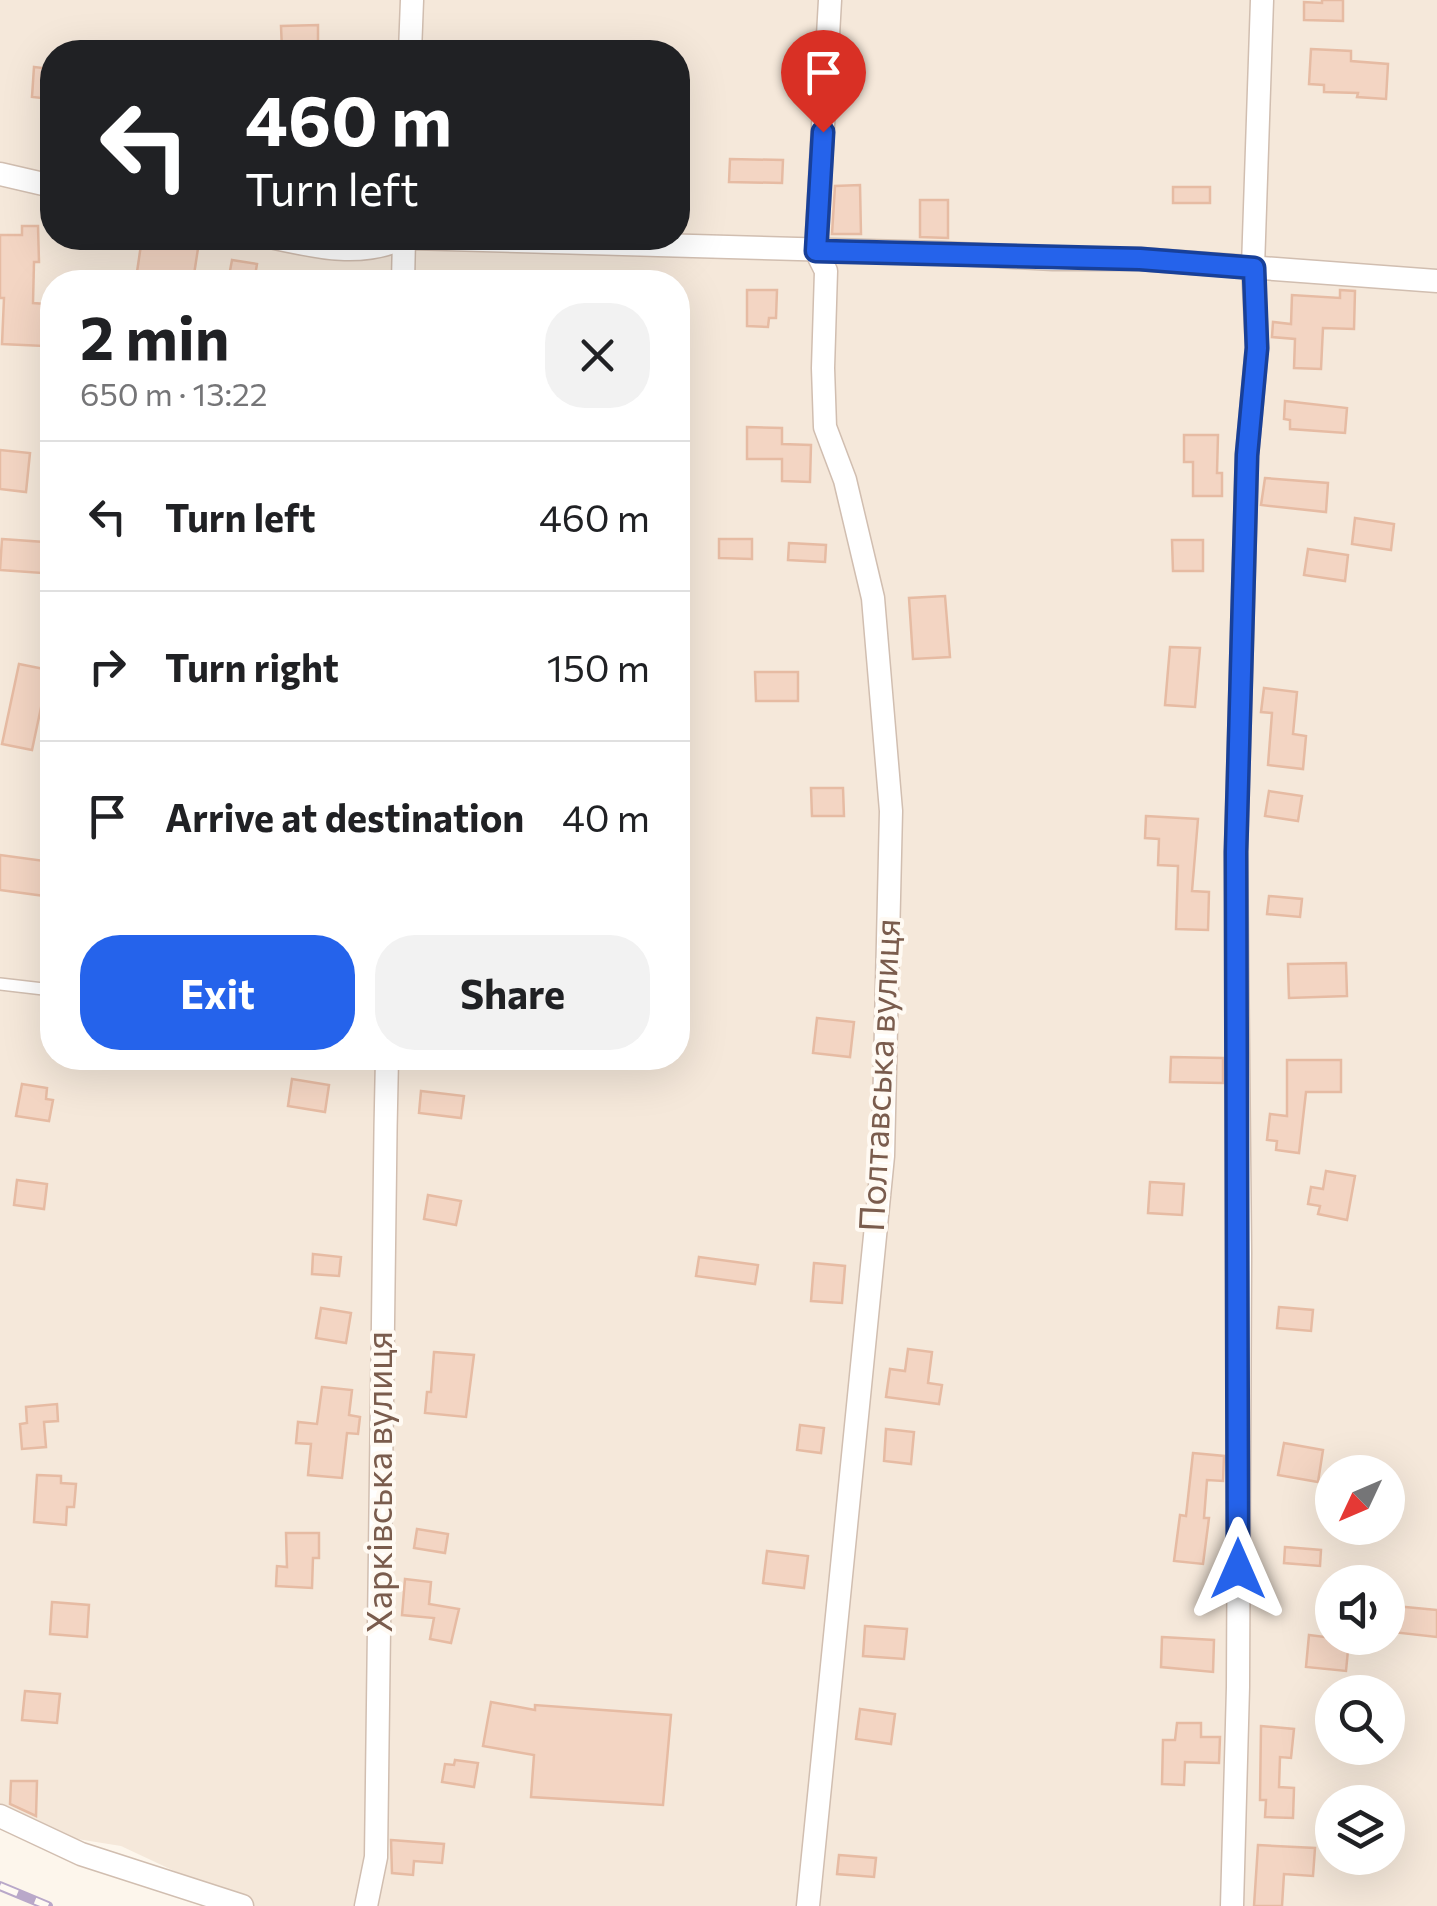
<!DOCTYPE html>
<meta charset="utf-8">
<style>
:root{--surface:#fff;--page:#f2f2f2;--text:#202124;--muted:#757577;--line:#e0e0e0;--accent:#2563eb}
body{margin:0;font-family:Commissioner,sans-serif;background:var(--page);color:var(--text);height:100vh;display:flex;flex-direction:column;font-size:38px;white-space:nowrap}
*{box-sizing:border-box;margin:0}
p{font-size:32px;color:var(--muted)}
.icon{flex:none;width:55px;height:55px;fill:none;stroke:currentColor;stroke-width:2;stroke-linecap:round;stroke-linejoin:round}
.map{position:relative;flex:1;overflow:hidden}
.panel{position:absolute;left:40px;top:270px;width:650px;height:800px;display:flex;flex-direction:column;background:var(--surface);border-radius:40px;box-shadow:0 10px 40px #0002}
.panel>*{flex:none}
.hud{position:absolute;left:40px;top:40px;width:650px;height:210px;border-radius:40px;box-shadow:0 10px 40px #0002;background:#202124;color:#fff;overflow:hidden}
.needle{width:65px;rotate:226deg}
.buttons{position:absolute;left:1315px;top:1455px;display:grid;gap:20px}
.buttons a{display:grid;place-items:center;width:90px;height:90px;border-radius:50%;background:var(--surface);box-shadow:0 10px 40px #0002;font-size:50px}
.pin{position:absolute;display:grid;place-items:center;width:85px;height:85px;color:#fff;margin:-102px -42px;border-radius:50% 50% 50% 0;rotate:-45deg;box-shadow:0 0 10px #0007}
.pin .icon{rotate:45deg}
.me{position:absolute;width:110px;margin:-55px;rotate:0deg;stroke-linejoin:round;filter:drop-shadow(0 0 8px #0008)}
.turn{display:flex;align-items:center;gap:35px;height:210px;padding:0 40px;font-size:45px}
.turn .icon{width:130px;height:130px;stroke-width:2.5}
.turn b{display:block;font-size:70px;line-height:85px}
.round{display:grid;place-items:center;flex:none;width:105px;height:105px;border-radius:40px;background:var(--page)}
.head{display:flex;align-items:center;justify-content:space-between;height:170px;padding:0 40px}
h1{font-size:60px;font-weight:700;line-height:75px}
.cta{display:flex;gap:20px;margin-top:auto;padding:20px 40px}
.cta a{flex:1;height:115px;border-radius:40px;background:var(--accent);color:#fff;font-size:40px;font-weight:700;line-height:115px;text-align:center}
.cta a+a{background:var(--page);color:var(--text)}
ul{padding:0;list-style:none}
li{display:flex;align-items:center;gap:30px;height:150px;padding:0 40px;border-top:2px solid var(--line)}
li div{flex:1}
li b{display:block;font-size:38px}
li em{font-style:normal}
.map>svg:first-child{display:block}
.residential{fill:#f5e8da;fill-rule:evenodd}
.building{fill:#f3d5c3;stroke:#e6bba3;stroke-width:2.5}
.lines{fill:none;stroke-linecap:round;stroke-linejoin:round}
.service-casing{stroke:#d1beb0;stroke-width:14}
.minor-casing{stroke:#d1beb0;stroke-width:25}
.service{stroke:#fff;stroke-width:11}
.minor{stroke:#fff;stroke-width:22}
.rail-casing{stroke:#b9a8c9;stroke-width:10}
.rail{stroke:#fffaf3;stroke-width:6;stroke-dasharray:19;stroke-linecap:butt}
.route-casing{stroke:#184099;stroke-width:25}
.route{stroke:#2563eb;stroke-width:18}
.labels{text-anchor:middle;stroke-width:8;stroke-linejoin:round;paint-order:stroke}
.street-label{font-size:35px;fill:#7a5c4d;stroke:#fffaf3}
</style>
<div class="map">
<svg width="1437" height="1906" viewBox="0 0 1437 1906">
<rect width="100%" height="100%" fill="#fdf6ec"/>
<path class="residential" d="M0 0H1437V1906H249L121 1846 46 1834 0 1815ZM52 52H678V238H52ZM52 282H678V1058H52ZM1332 1472H1388V1528H1332ZM1332 1582H1388V1638H1332ZM1332 1692H1388V1748H1332ZM1332 1802H1388V1858H1332Z"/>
<g class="building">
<polygon points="1322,0 1343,0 1343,21 1304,20 1304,2 1322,3"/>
<polygon points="318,25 318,49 282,50 281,26"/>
<polygon points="1311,49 1351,51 1351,61 1388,64 1386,99 1357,97 1358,93 1324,92 1324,85 1309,84"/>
<polygon points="34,67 52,69 52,99 32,97"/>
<polygon points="730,159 783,160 782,183 729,182"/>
<polygon points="860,185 861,234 832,234 835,186"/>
<rect x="1173" y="187" width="37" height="16"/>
<polygon points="920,200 948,200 948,238 920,237"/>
<polygon points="22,226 38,226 39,262 34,262 33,303 46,304 44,346 2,344 4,298 0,298 0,235 22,235"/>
<polygon points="142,238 199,242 193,281 137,272"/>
<polygon points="232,260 257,264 254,282 228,282"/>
<polygon points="747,290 777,290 776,318 769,318 768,327 747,326"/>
<polygon points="1340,290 1355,291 1354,329 1323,328 1321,369 1294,368 1295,339 1272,337 1273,322 1291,324 1292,295 1340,298"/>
<polygon points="1285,401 1347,408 1345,433 1290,429 1290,420 1284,419"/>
<polygon points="747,427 782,428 782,444 811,445 810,482 782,481 782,459 747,459"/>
<polygon points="1184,435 1218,435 1217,473 1222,473 1222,496 1193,496 1193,462 1184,462"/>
<polygon points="0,450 30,453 26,492 0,489"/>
<polygon points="1265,478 1328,483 1326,512 1261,505"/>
<polygon points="1355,518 1394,524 1391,550 1352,544"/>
<polygon points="2,539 44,542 42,573 0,570"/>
<polygon points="719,539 752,539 752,559 719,558"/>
<polygon points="1172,540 1203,540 1203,571 1173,571"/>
<polygon points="789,543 826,545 825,562 788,560"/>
<polygon points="1308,549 1348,555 1345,581 1304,575"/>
<polygon points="945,596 950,657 913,659 909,598"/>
<polygon points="1170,647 1200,648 1195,707 1165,705"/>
<polygon points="19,664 49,670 32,750 2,744"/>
<polygon points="755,672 798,672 798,701 756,701"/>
<polygon points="1264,688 1297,692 1293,734 1306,736 1303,769 1268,765 1272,713 1261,712"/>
<polygon points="811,788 843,788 844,816 812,816"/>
<polygon points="1269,791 1302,796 1298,821 1265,816"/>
<polygon points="1146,816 1198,819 1192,891 1209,892 1208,930 1176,929 1178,866 1158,865 1159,839 1145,838"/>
<polygon points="0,855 52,862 52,897 0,890"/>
<polygon points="1269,896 1302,899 1300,917 1267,914"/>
<polygon points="1346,963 1347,996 1289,998 1288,964"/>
<polygon points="817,1018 854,1022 850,1057 813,1053"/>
<polygon points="1171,1057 1223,1058 1223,1083 1170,1082"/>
<polygon points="1287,1060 1341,1060 1341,1092 1306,1092 1299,1153 1276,1150 1277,1141 1267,1140 1270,1114 1287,1116"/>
<polygon points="292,1079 329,1085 325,1112 288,1106"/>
<polygon points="22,1084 47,1088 46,1099 53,1100 49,1121 16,1116"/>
<polygon points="421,1091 464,1096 461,1118 419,1113"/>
<polygon points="1326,1171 1355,1176 1347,1220 1318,1214 1320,1206 1308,1204 1311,1187 1323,1189"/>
<polygon points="17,1180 47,1184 44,1209 14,1205"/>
<polygon points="1150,1182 1184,1184 1182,1215 1148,1213"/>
<polygon points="428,1195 461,1201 456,1225 424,1219"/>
<polygon points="313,1254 341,1257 339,1276 312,1274"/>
<polygon points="699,1257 758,1265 755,1284 696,1276"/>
<polygon points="814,1263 845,1266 842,1303 811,1301"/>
<polygon points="1279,1307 1313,1310 1311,1331 1277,1328"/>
<polygon points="321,1308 351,1313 346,1343 316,1338"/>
<polygon points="908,1349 932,1352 928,1383 942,1385 939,1404 886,1397 890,1369 905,1371"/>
<polygon points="434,1352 474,1355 466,1417 425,1413 427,1392 431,1392"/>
<polygon points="322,1387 352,1390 349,1415 360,1417 358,1434 347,1433 342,1478 308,1475 311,1444 296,1443 298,1422 317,1424"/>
<polygon points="57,1404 58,1421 44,1422 46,1447 22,1449 20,1424 27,1423 26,1407"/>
<polygon points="800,1425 824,1428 821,1453 797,1450"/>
<polygon points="886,1429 914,1432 911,1464 884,1461"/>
<polygon points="1284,1443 1323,1450 1318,1482 1278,1475"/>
<polygon points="1193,1453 1224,1456 1223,1481 1207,1480 1204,1518 1209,1518 1203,1564 1174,1561 1180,1515 1186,1516"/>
<polygon points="37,1475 61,1476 61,1483 76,1484 74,1507 67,1507 66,1525 34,1522"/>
<polygon points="417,1529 448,1534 445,1553 414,1548"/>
<polygon points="286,1533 319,1533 319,1558 313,1558 312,1588 276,1586 277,1566 287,1567"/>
<polygon points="1285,1547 1321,1550 1320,1566 1284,1563"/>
<polygon points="767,1551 808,1556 804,1588 763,1583"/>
<polygon points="405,1579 431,1582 429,1604 459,1609 451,1643 430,1639 434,1618 402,1615"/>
<polygon points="52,1602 89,1605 87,1637 50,1634"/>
<polygon points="1395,1606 1437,1610 1437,1637 1392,1632"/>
<polygon points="865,1626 907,1629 904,1659 863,1656"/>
<polygon points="1309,1635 1349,1640 1346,1671 1306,1667"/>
<polygon points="1162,1637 1214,1640 1213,1672 1161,1667"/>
<polygon points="25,1691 60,1694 57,1723 22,1720"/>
<polygon points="491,1702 535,1710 535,1705 671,1715 663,1805 531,1797 534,1755 483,1746"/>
<polygon points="860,1709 895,1714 891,1744 856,1739"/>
<polygon points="1177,1723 1201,1723 1201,1737 1220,1737 1219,1763 1185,1762 1184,1785 1162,1784 1163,1740 1175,1740"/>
<polygon points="1261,1726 1294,1729 1291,1758 1280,1757 1279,1787 1294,1788 1293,1818 1265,1817 1266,1800 1260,1800"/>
<polygon points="455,1760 478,1763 474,1787 442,1782 445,1764 454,1765"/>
<polygon points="11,1781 37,1781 36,1816 10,1804"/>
<polygon points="391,1840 444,1844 442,1863 414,1861 413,1875 392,1873"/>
<polygon points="1258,1845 1315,1848 1313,1876 1284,1874 1282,1906 1254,1906"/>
<polygon points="839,1855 876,1858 874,1877 837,1874"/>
</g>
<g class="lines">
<defs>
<polyline id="service" points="0,984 52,990"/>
<g id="minor">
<polyline points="410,52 412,0"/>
<polyline points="0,174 52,186"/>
<path d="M275 238C320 248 361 257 404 238"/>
<polyline points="410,238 941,253 1053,259 1140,259 1437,281"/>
<polyline points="403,282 404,238"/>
<polyline points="0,1816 81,1854 242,1906"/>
<path d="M366 1906 376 1857C380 1590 381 1324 387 1058"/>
<polyline points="808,1906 883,1156 891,811 873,598 845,480 825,427 823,368 826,271 816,251 830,0"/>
<polyline points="1232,1906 1238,1687 1240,1253 1236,852 1247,455 1257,347 1253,267 1262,0"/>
</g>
</defs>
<use href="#service" class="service-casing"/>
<use href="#minor" class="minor-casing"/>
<use href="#service" class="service"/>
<use href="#minor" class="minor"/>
<defs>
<polyline id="rail" points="0,1886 48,1906"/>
</defs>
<use href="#rail" class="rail-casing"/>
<use href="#rail" class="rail"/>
</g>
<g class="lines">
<defs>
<polyline id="route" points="823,132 816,251 1140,259 1254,268 1257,348 1247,455 1236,852 1238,1569"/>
</defs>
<use href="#route" class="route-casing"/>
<use href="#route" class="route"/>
</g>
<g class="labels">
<g class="street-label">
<text transform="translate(880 1075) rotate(-87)" y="12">Полтавська вулиця</text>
<text transform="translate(380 1482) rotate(-90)" y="12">Харківська вулиця</text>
</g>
</g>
</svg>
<div class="buttons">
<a><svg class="needle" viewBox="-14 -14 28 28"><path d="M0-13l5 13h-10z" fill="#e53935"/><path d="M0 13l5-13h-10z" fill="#757577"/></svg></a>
<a><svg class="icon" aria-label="sound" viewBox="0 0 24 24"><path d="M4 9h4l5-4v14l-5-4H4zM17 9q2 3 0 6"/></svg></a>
<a><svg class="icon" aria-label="search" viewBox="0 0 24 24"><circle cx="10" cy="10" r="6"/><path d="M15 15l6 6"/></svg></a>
<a><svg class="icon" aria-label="layers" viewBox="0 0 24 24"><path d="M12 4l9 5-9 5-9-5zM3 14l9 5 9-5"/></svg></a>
</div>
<div class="pin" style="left:823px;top:132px;background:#d93025"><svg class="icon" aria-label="arrive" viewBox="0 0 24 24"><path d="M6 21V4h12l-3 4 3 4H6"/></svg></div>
<svg class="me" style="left:1238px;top:1569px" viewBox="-20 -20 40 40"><path d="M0-17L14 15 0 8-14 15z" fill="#2563eb" stroke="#fff" stroke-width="4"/></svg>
<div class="hud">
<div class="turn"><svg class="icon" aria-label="left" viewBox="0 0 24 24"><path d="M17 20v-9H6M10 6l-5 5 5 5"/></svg><div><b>460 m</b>Turn left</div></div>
</div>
<section class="panel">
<div class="head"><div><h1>2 min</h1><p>650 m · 13:22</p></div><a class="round"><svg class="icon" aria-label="close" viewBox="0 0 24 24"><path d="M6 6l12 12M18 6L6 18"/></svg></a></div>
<ul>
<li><svg class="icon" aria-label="left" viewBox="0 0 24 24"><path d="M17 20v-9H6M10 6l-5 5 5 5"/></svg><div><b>Turn left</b></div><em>460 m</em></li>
<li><svg class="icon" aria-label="right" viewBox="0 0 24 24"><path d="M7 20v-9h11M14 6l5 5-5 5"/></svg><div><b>Turn right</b></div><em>150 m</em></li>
<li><svg class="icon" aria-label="arrive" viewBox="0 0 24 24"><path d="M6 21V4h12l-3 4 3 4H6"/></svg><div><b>Arrive at destination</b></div><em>40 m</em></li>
</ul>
<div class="cta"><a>Exit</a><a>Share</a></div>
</section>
</div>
